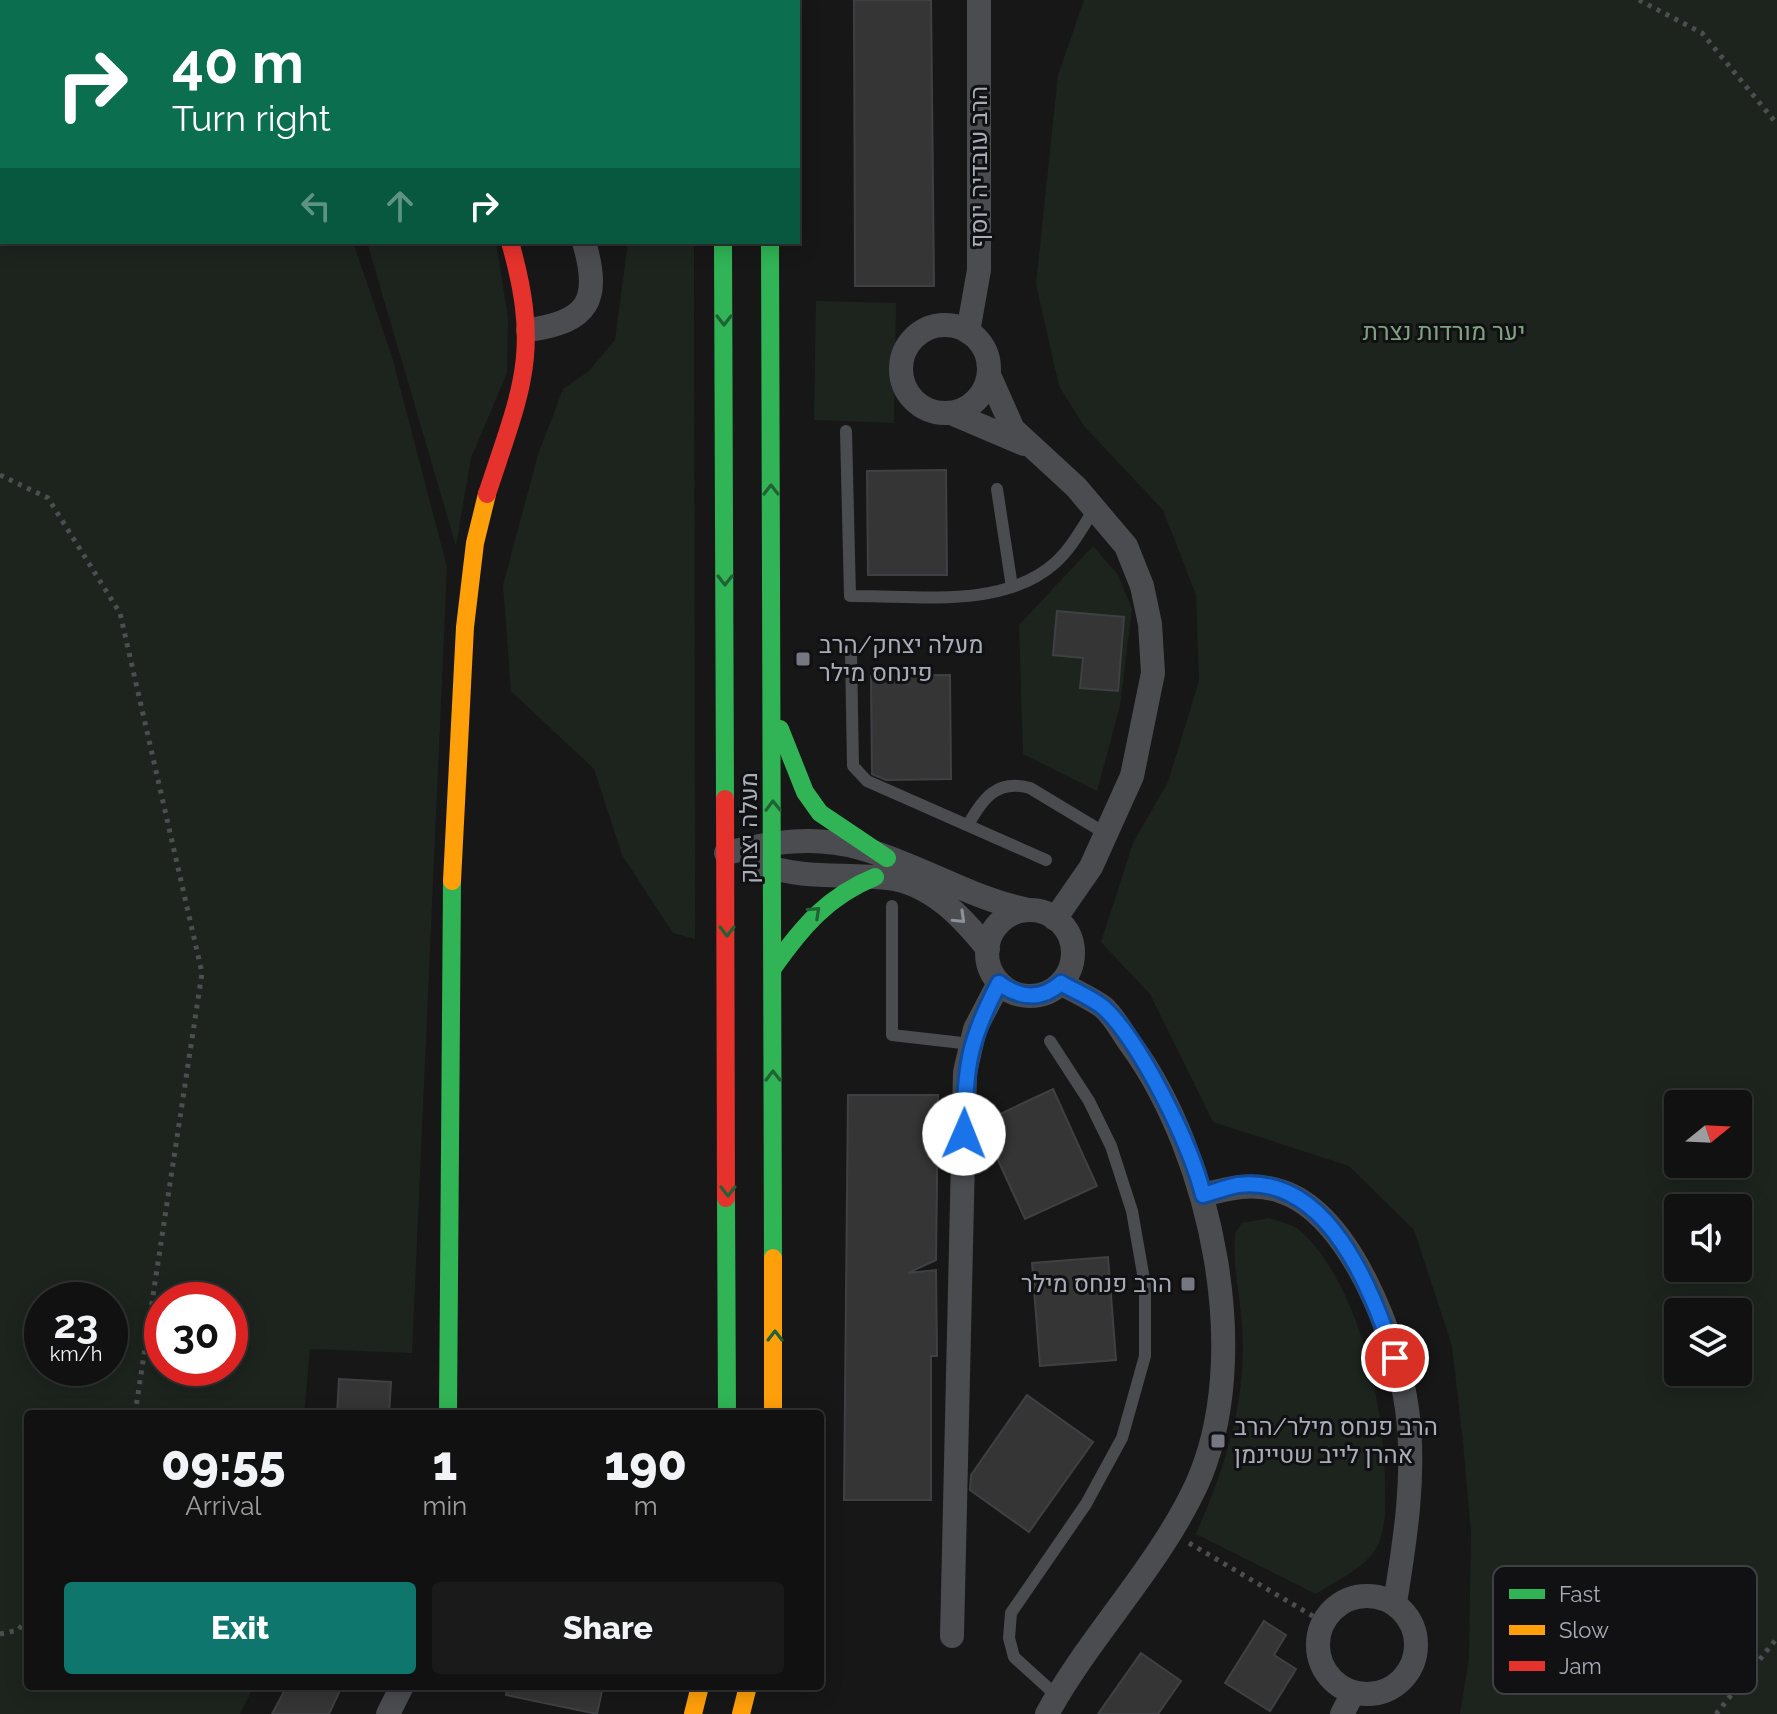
<!DOCTYPE html>
<meta charset="utf-8">
<style>
:root{--surface:#111;--page:#1a1a1a;--text:#f1f3f6;--muted:#9c9d9f;--line:#303131;--accent:#0f766e}
body{margin:0;font-family:Raleway,Heebo,sans-serif;background:var(--page);color:var(--text);height:100vh;display:flex;flex-direction:column;font-size:30px;white-space:nowrap}
*{box-sizing:border-box;margin:0}
p{font-size:26px;color:var(--muted)}
.icon{flex:none;width:44px;height:44px;fill:none;stroke:currentColor;stroke-width:2;stroke-linecap:round;stroke-linejoin:round}
.map{position:relative;flex:1;overflow:hidden}
.panel{position:absolute;left:24px;top:1410px;width:800px;height:280px;display:flex;flex-direction:column;background:var(--surface);border-radius:8px;box-shadow:0 4px 20px #0003,0 0 0 2px var(--line)}
.panel>*{flex:none}
.top-card{position:absolute;left:0px;top:0px;width:800px;height:244px;box-shadow:0 4px 20px #0003,0 0 0 2px var(--line);background:#0b6e4f;color:#fff;overflow:hidden}
.needle{width:52px;rotate:72deg}
.fabs{position:absolute;left:1664px;top:1090px;display:grid;gap:16px}
.fabs a{display:grid;place-items:center;width:88px;height:88px;border-radius:8px;background:var(--surface);box-shadow:0 4px 20px #0003,0 0 0 2px var(--line);font-size:40px}
.speed{position:absolute;left:24px;top:1282px;display:flex;gap:16px;font-size:40px;font-weight:700;text-align:center}
.speed>*{display:grid;place-content:center;width:104px;height:104px;border-radius:50%;background:var(--surface);box-shadow:0 4px 20px #0003,0 0 0 2px var(--line);line-height:1}
.speed small{font-size:20px;font-weight:400}
.speed .limit{border:12px solid #d22;background:#fff;color:#111}
.pin{position:absolute;display:grid;place-items:center;width:68px;height:68px;color:#fff;margin:-34px;border:4px solid #fff;border-radius:50%;box-shadow:0 2px 8px #0007}
.me{position:absolute;width:88px;margin:-44px;rotate:1deg;stroke-linejoin:round;filter:drop-shadow(0 0 6px #0008)}
.turn{display:flex;align-items:center;gap:28px;height:168px;padding:0 40px;font-size:36px}
.turn .icon{width:104px;height:104px;stroke-width:2.5}
.turn b{display:block;font-size:56px;line-height:68px}
.lanes{display:flex;align-items:center;height:76px;padding:0 40px;background:#0003;justify-content:center;gap:40px;direction:ltr}
.lanes .off{opacity:.35}
.eta{display:flex;justify-content:space-evenly;align-items:center;height:136px;text-align:center}
.eta b{font-size:48px;font-weight:800;line-height:56px}
.action{display:flex;gap:16px;margin-top:auto;padding:16px 40px}
.action a{flex:1;height:92px;border-radius:8px;background:var(--accent);color:#fff;font-size:32px;font-weight:800;line-height:92px;text-align:center}
.action a+a{background:var(--page);color:var(--text)}
.map>svg:first-child{display:block}
.green{fill:#1d241e;fill-rule:evenodd}
.building{fill:#353536;stroke:#3f4043;stroke-width:2}
.lines{fill:none;stroke-linecap:round;stroke-linejoin:round}
.path{stroke:#4d4e52;stroke-width:5;stroke-dasharray:4 6;stroke-linecap:butt}
.lane{stroke:#4b4c50;stroke-width:12}
.street{stroke:#4b4c50;stroke-width:24}
.fast{stroke:#30b455;stroke-width:18}
.slow{stroke:#ff9f0a;stroke-width:18}
.jam{stroke:#e5322d;stroke-width:18}
.oneway{stroke:#206234}
.oneway2{stroke:#8c9099}
.route-casing{stroke:#114b97;stroke-width:20}
.route{stroke:#1a73e8;stroke-width:14}
.poi-dot{fill:#757880;stroke:#111113;stroke-width:3}
.labels{text-anchor:middle;stroke-width:6;stroke-linejoin:round;paint-order:stroke}
.street-label{font-size:24px;fill:#a8adb8;stroke:#111113}
.park-label{font-size:24px;fill:#7fa381;stroke:#111113}
.poi-label{font-size:24px;fill:#a8adb8;stroke:#111113;text-anchor:start}
.key{fill:#111113;stroke:#3e4045;stroke-width:2}
.key-label{font-size:22px;fill:#a8adb8}
</style>
<div class="map">
<svg width="1777" height="1714" viewBox="0 0 1777 1714">
<rect width="100%" height="100%" fill="#171717"/>
<g class="green">
<polygon points="0,0 95,0 2,2 0,144"/>
<path d="M1084 0H1777V1714H1460L1469 1659 1471 1532 1463 1442 1452 1346 1414 1230 1349 1166 1213 1122 1150 994 1101 942 1133 843 1168 782 1199 681 1196 595 1163 510 1084 426 1059 386 1036 284 1058 75ZM1738 1104V1164H1678V1104ZM1738 1208V1268H1678V1208ZM1738 1312V1372H1678V1312Z"/>
<path d="M0 155 2 242H353L392 357 447 567 412 1353 310 1349 304 1414H28V1686H254L240 1714H0ZM42 1300H110V1368H42ZM162 1300H230V1368H162Z"/>
<polygon points="367,242 496,242 508,318 507,373 471,458 456,546"/>
<polygon points="628,242 694,242 695,939 673,933 622,855 594,769 511,691 503,585 538,455 563,389 589,371 615,340"/>
<polygon points="816,301 896,303 894,423 814,420"/>
<polygon points="1093,546 1118,575 1132,609 1120,706 1097,791 1023,754 1019,625"/>
<path d="M1269 1218C1280 1222 1295 1225 1303 1233 1360 1289 1383 1401 1385 1479 1385 1499 1387 1520 1380 1540 1370 1567 1338 1579 1316 1594L1196 1534C1226 1465 1247 1402 1242 1325 1240 1294 1232 1263 1235 1233L1242 1223Z"/>
</g>
<g class="building">
<polygon points="854,0 931,0 934,286 855,286"/>
<polygon points="946,470 947,575 868,575 867,471"/>
<polygon points="1057,611 1124,617 1118,691 1080,688 1083,658 1053,655"/>
<polygon points="950,675 951,779 886,780 872,774 871,676"/>
<polygon points="1053,1089 1097,1186 1025,1219 981,1123"/>
<polygon points="848,1095 938,1095 936,1260 908,1273 936,1270 937,1356 931,1356 931,1500 844,1500"/>
<polygon points="1108,1257 1116,1360 1040,1366 1032,1263"/>
<polygon points="339,1379 391,1382 389,1414 337,1414"/>
<polygon points="1027,1395 1093,1442 1029,1532 970,1490 971,1475"/>
<polygon points="1264,1621 1286,1635 1274,1655 1296,1669 1270,1711 1225,1683"/>
<polygon points="1141,1653 1181,1681 1158,1714 1098,1714"/>
<polygon points="287,1686 342,1686 329,1714 272,1714"/>
<polygon points="507,1686 603,1686 597,1714 506,1695"/>
</g>
<g class="lines">
<g class="path">
<polyline points="1639,0 1702,33 1777,124"/>
<polyline points="0,475 48,498 120,613 202,973 135,1414"/>
<polyline points="1189,1543 1323,1622"/>
<polyline points="0,1634 18,1630 28,1618"/>
<polyline points="1716,1714 1777,1638"/>
</g>
<g class="lane">
<path d="M846 431 850 596C916 595 1002 610 1055 563 1072 548 1083 526 1095 508"/>
<polyline points="997,489 1012,587"/>
<polyline points="851,655 853,766 867,781 1046,860"/>
<path d="M968 825C983 798 997 779 1030 788L1108 835"/>
<polyline points="892,906 892,1035 971,1044"/>
<polyline points="1050,1041 1089,1101 1111,1146 1132,1211 1145,1285 1145,1356 1122,1438 1086,1504 1011,1613 1009,1638 1014,1657 1057,1696"/>
</g>
<g class="street">
<polyline points="343,0 346,2"/>
<polyline points="480,0 481,2"/>
<circle cx="945" cy="369" r="44"/>
<path d="M528 330C589 322 601 300 584 242"/>
<polyline points="968,332 979,270 979,0"/>
<polyline points="989,375 1013,429 1076,487 1126,546 1142,586 1150,624 1153,673 1132,776 1091,867 1055,919"/>
<polyline points="951,413 1024,444"/>
<path d="M726 853C771 842 815 835 860 848 918 864 969 898 1028 910"/>
<path d="M759 864C805 880 842 873 888 878 931 883 963 918 988 949"/>
<circle cx="1030" cy="953" r="43"/>
<path d="M1203 1195C1229 1188 1253 1182 1280 1191 1351 1213 1398 1342 1407 1409 1416 1473 1405 1541 1395 1603"/>
<circle cx="1367" cy="1645" r="49"/>
<polyline points="952,1636 965,1072 975,1029 999,983"/>
<polyline points="388,1714 402,1686"/>
<path d="M1047 1714C1091 1634 1157 1569 1196 1486 1255 1358 1211 1156 1132 1046 1123 1034 1114 1016 1103 1007 1091 998 1074 991 1061 983"/>
<polyline points="1342,1714 1353,1693"/>
</g>
<g class="fast">
<polyline points="722,0 722,2"/>
<polyline points="723,242 725,799"/>
<polyline points="770,242 773,1258"/>
<polyline points="780,729 805,792 820,813 887,858"/>
<path d="M773 968C802 927 828 896 875 877"/>
<polyline points="726,1198 727,1414"/>
<polyline points="448,1414 452,881"/>
</g>
<g class="slow">
<polyline points="768,0 768,2"/>
<polyline points="452,881 465,627 475,543 487,494"/>
<polyline points="773,1258 773,1414"/>
<polyline points="693,1714 700,1686"/>
<polyline points="741,1714 748,1686"/>
</g>
<g class="jam">
<path d="M487 494C521 390 542 354 510 242"/>
<polyline points="725,799 726,1198"/>
</g>
</g>
<defs><path id="oneway-chevron" d="M-2-3.5L2.5 0L-2 3.5" fill="none" stroke-width="1.6" stroke-linecap="round" stroke-linejoin="round" transform="scale(2)"/></defs>
<g class="oneway">
<use href="#oneway-chevron" transform="translate(724 320) rotate(90)"/>
<use href="#oneway-chevron" transform="translate(771 490) rotate(-90)"/>
<use href="#oneway-chevron" transform="translate(725 580) rotate(90)"/>
<use href="#oneway-chevron" transform="translate(773 806) rotate(-91)"/>
<use href="#oneway-chevron" transform="translate(815 912) rotate(-43)"/>
<use href="#oneway-chevron" transform="translate(727 931) rotate(90)"/>
<use href="#oneway-chevron" transform="translate(773 1076) rotate(-90)"/>
<use href="#oneway-chevron" transform="translate(728 1191) rotate(90)"/>
<use href="#oneway-chevron" transform="translate(775 1336) rotate(-90)"/>
</g>
<use class="oneway2" href="#oneway-chevron" transform="translate(960 918) rotate(44)"/>
<g class="lines">
<defs>
<path id="route" d="M964 1134C966 1066 967 1044 999 983 1019 998 1041 1001 1061 983 1074 991 1093 998 1104 1008 1140 1041 1192 1147 1203 1195 1214 1192 1227 1187 1238 1185 1329 1174 1372 1291 1395 1358"/>
</defs>
<use href="#route" class="route-casing"/>
<use href="#route" class="route"/>
</g>
<g class="poi-dot">
<rect x="795" y="651" width="16" height="16" rx="4"/>
<rect x="1180" y="1276" width="16" height="16" rx="4"/>
<rect x="1210" y="1433" width="16" height="16" rx="4"/>
</g>
<g class="labels">
<g class="street-label">
<text transform="translate(979 167) rotate(-90)" y="8">הרב עובדיה יוסף</text>
<text transform="translate(749 828) rotate(-90)" y="8">מעלה יצחק</text>
</g>
<g class="park-label">
<text x="1444" y="340">יער מורדות נצרת</text>
</g>
<g class="poi-label">
<text x="819" y="653">מעלה יצחק/הרב<tspan x="819" dy="28">פינחס מילר</tspan></text>
<text x="1172" y="1292" text-anchor="end">הרב פנחס מילר</text>
<text x="1234" y="1435">הרב פנחס מילר/הרב<tspan x="1234" dy="28">אהרן לייב שטיינמן</tspan></text>
</g>
</g>
<rect x="1493" y="1566" width="264" height="128" rx="12" class="key"/>
<rect x="1509" y="1589" width="36" height="10" fill="#30b455"/>
<rect x="1509" y="1625" width="36" height="10" fill="#ff9f0a"/>
<rect x="1509" y="1661" width="36" height="10" fill="#e5322d"/>
<g class="key-label">
<text x="1559" y="1602">Fast</text>
<text x="1559" y="1638">Slow</text>
<text x="1559" y="1674">Jam</text>
</g>
</svg>
<div class="fabs">
<a><svg class="needle" viewBox="-14 -14 28 28"><path d="M0-13l5 13h-10z" fill="#e53935"/><path d="M0 13l5-13h-10z" fill="#9c9d9f"/></svg></a>
<a><svg class="icon" aria-label="sound" viewBox="0 0 24 24"><path d="M4 9h4l5-4v14l-5-4H4zM17 9q2 3 0 6"/></svg></a>
<a><svg class="icon" aria-label="layers" viewBox="0 0 24 24"><path d="M12 4l9 5-9 5-9-5zM3 14l9 5 9-5"/></svg></a>
</div>
<div class="speed"><div>23<small>km/h</small></div><div class="limit">30</div></div>
<div class="pin" style="left:1395px;top:1358px;background:#d93025"><svg class="icon" aria-label="arrive" viewBox="0 0 24 24"><path d="M6 21V4h12l-3 4 3 4H6"/></svg></div>
<svg class="me" style="left:964px;top:1134px" viewBox="-20 -20 40 40"><circle r="19" fill="#fff"/><path d="M0-13L10 11 0 6-10 11z" fill="#1a73e8"/></svg>
<div class="top-card">
<div class="turn"><svg class="icon" aria-label="right" viewBox="0 0 24 24"><path d="M7 20v-9h11M14 6l5 5-5 5"/></svg><div><b>40 m</b>Turn right</div></div>
<div class="lanes"><svg class="icon off" aria-label="left" viewBox="0 0 24 24"><path d="M17 20v-9H6M10 6l-5 5 5 5"/></svg><svg class="icon off" aria-label="ahead" viewBox="0 0 24 24"><path d="M12 20V5M6 11l6-6 6 6"/></svg><svg class="icon" aria-label="right" viewBox="0 0 24 24"><path d="M7 20v-9h11M14 6l5 5-5 5"/></svg></div>
</div>
<section class="panel">
<div class="eta">
<div><b>09:55</b><p>Arrival</p></div>
<div><b>1</b><p>min</p></div>
<div><b>190</b><p>m</p></div>
</div>
<div class="action"><a>Exit</a><a>Share</a></div>
</section>
</div>
